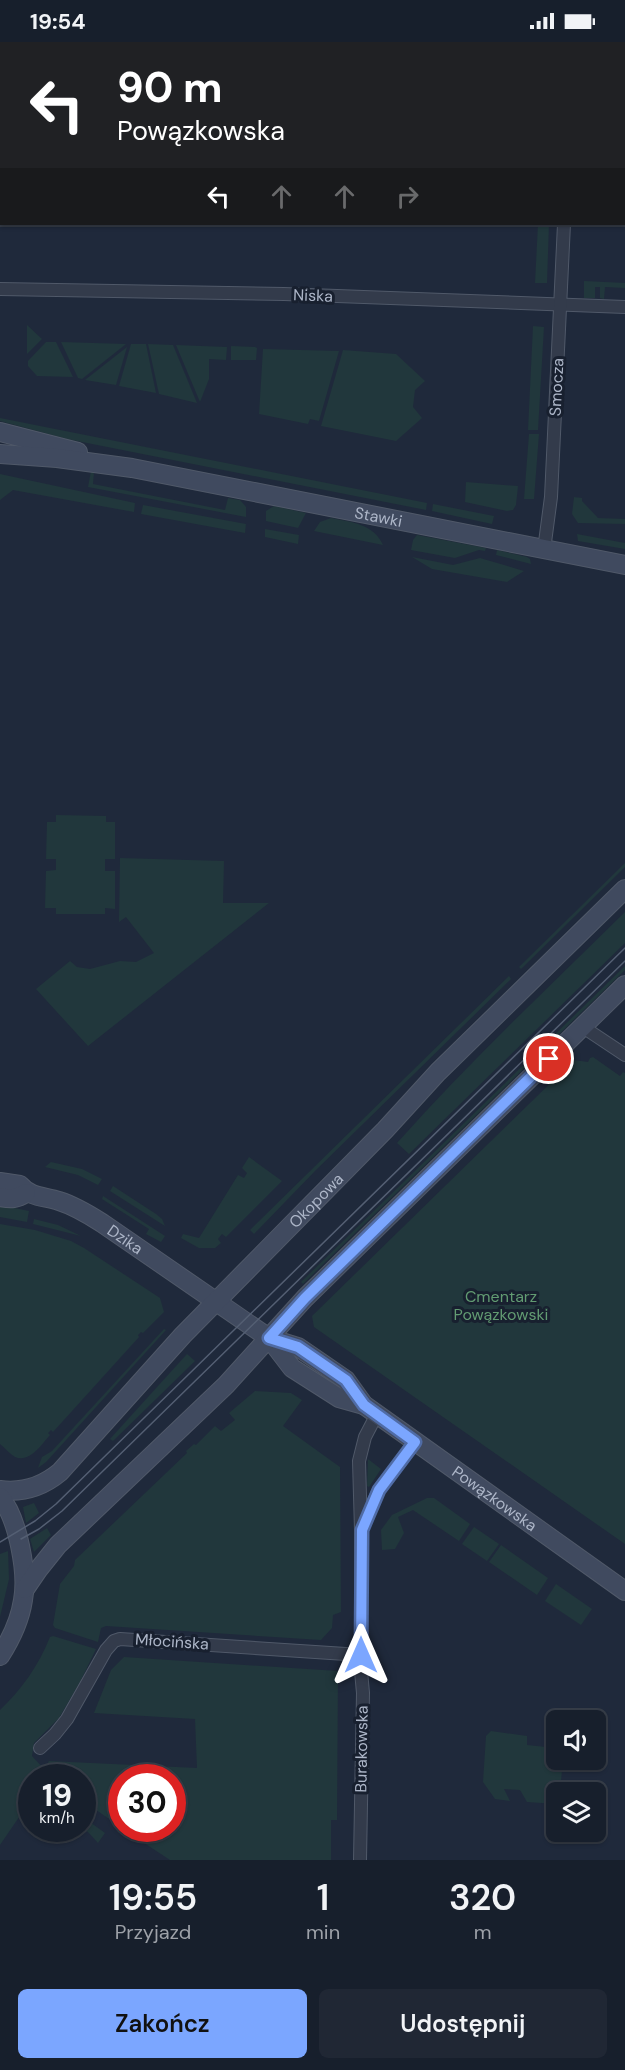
<!DOCTYPE html>
<html lang="pl">
<meta charset="utf-8">
<style>
:root{--surface:#171f2c;--page:#202734;--text:#f1f3f6;--muted:#9ea2a9;--line:#363d48;--accent:#7ba6ff}
body{margin:0;font-family:"DM Sans",sans-serif;background:var(--page);color:var(--text);height:100vh;display:flex;flex-direction:column;font-size:22px;white-space:nowrap}
*{box-sizing:border-box;margin:0}
p{font-size:20px;color:var(--muted)}
.icon{flex:none;width:33px;height:33px;fill:none;stroke:currentColor;stroke-width:2;stroke-linecap:round;stroke-linejoin:round}
.map{position:relative;height:1818px;overflow:hidden}
.details{display:flex;flex-direction:column;background:var(--surface);flex:1}
.details>*{flex:none}
.hud{position:absolute;left:0px;top:0px;width:626px;height:183px;box-shadow:0 2px 4px #0004,0 0 0 2px var(--line);background:#202124;color:#fff;overflow:hidden}
.tools{position:absolute;left:546px;top:1668px;display:grid;gap:12px}
.tools a{display:grid;place-items:center;width:60px;height:60px;border-radius:9px;background:var(--surface);box-shadow:0 2px 4px #0004,0 0 0 2px var(--line);font-size:30px}
.speed{position:absolute;left:18px;top:1722px;display:flex;gap:12px;font-size:30px;font-weight:700;text-align:center}
.speed>*{display:grid;place-content:center;width:78px;height:78px;border-radius:50%;background:var(--surface);box-shadow:0 2px 4px #0004,0 0 0 2px var(--line);line-height:1}
.speed small{font-size:15px;font-weight:400}
.speed .limit{border:9px solid #d22;background:#fff;color:#111}
.pin{position:absolute;display:grid;place-items:center;width:51px;height:51px;color:#fff;margin:-26px;border:3px solid #fff;border-radius:50%;box-shadow:0 2px 6px #0007}
.me{position:absolute;width:66px;margin:-33px;rotate:0deg;stroke-linejoin:round;filter:drop-shadow(0 0 4px #0008)}
.turn{display:flex;align-items:center;gap:21px;height:126px;padding:0 18px;font-size:27px}
.turn .icon{width:78px;height:78px;stroke-width:2.5}
.turn b{display:block;font-size:42px;line-height:51px}
.lanes{display:flex;align-items:center;height:57px;padding:0 18px;background:#0003;justify-content:center;gap:30px;direction:ltr}
.lanes .off{opacity:.35}
.eta{display:flex;justify-content:space-evenly;align-items:center;height:102px;text-align:center}
.eta b{font-size:36px;font-weight:600;line-height:42px}
.action{display:flex;gap:12px;margin-top:auto;padding:12px 18px}
.action a{flex:1;height:69px;border-radius:9px;background:var(--accent);color:#111;font-size:24px;font-weight:600;line-height:69px;text-align:center}
.action a+a{background:var(--page);color:var(--text)}
.status{display:flex;justify-content:space-between;align-items:center;height:42px;padding:0 30px;background:var(--surface);direction:ltr}
.status svg{height:16px;fill:currentColor}
.map>svg:first-child{display:block}
.green{fill:#21373c}
.lines{fill:none;stroke-linecap:round;stroke-linejoin:round}
.street-casing{stroke:#505969;stroke-width:14}
.secondary-casing{stroke:#505969;stroke-width:20}
.street{stroke:#333b4b;stroke-width:12}
.secondary{stroke:#404a5f;stroke-width:18}
.tram{stroke:#545f73;stroke-width:1.5}
.route-casing{stroke:#506ca6;stroke-width:15}
.route{stroke:#7ba6ff;stroke-width:10}
.labels{text-anchor:middle;stroke-width:6;stroke-linejoin:round;paint-order:stroke}
.street-label{font-size:16px;fill:#adb6c8;stroke:#18202f}
.park-label{font-size:16px;fill:#629b72;stroke:#18202f}
</style>
<div class="status"><b>19:54</b><svg viewBox="0 0 49 12"><path d="M0 12V9h3v3zM5 12V6h3v6zM10 12V3h3v9zM15 12V0h3v12zM26 1h20v11H26zM47 4h2v5h-2z"/></svg></div>
<div class="map">
<svg width="625" height="1818" viewBox="0 0 625 1818">
<rect width="100%" height="100%" fill="#1f293b"/>
<g class="green">
<polygon points="538,182 549,182 547,241 535,241"/>
<polygon points="584,239 625,241 625,246 605,245 604,257 600,256 600,245 595,245 595,256 584,256"/>
<polygon points="27,283 42,297 27,312"/>
<polygon points="533,284 544,285 538,388 528,388"/>
<polygon points="46,300 56,300 73,335 37,334 28,324 28,319"/>
<polygon points="61,300 126,302 82,337 78,336"/>
<polygon points="131,302 146,302 156,351 119,344"/>
<polygon points="148,302 173,303 197,361 159,352"/>
<polygon points="176,303 227,305 226,318 209,317 209,337 200,360"/>
<polygon points="231,304 255,305 257,306 256,318 231,318"/>
<polygon points="127,305 116,343 85,338"/>
<polygon points="263,307 339,309 319,379 310,377 308,382 259,372"/>
<polygon points="343,308 396,312 425,339 415,348 413,365 422,376 396,399 321,384"/>
<polygon points="0,376 427,461 426,468 67,397 0,379"/>
<polygon points="529,392 539,392 534,457 524,457"/>
<polygon points="91,429 94,430 93,442 225,468 228,456 240,458 246,465 246,475 88,445"/>
<polygon points="0,432 135,461 134,470 13,448 0,458"/>
<polygon points="466,440 518,444 516,463 513,468 507,469 465,460"/>
<polygon points="574,455 582,456 582,459 598,476 625,477 625,482 578,481 572,472"/>
<polygon points="433,462 494,474 492,482 432,469"/>
<polygon points="143,463 246,482 245,491 141,472"/>
<polygon points="274,464 306,471 298,486 266,479 266,469"/>
<path d="M331 476C351 480 374 482 383 503L314 489 320 480Z"/>
<polygon points="265,487 299,493 298,502 265,495"/>
<polygon points="577,492 625,501 625,507 578,499"/>
<polygon points="417,493 486,506 485,509 479,508 455,516 411,508 413,498"/>
<polygon points="497,508 527,515 530,517 531,522 496,513"/>
<polygon points="412,515 453,523 480,516 524,529 507,540 432,527"/>
<polygon points="56,773 106,774 106,780 115,780 115,817 105,817 105,829 115,829 115,867 105,866 105,872 56,872 56,866 45,866 46,829 56,828 56,817 46,817 47,780 56,780"/>
<polygon points="120,816 224,819 223,861 269,861 88,1004 36,947 70,919 77,925 90,927 120,919 136,920 154,911 126,875 119,880"/>
<polygon points="625,821 625,825 521,927 519,925"/>
<path d="M625 870V901L409 1112 397 1101C469 1020 548 946 625 870Z"/>
<polygon points="625,924 625,928 303,1242 301,1240"/>
<polygon points="509,934 511,937 315,1129 254,1192 250,1188"/>
<polygon points="593,1015 620,1034 623,1030 625,1031 625,1502 314,1285 312,1274 571,1021 574,1018 588,1020 590,1016"/>
<polygon points="249,1115 282,1139 226,1195 222,1192 218,1197 221,1201 215,1206 199,1206 181,1196 183,1192 199,1196 238,1133 244,1136 247,1131 242,1126"/>
<polygon points="51,1120 82,1127 102,1137 98,1143 78,1133 45,1125"/>
<polygon points="113,1144 156,1172 162,1177 165,1184 110,1149"/>
<polygon points="103,1154 165,1194 161,1200 146,1192 149,1187 102,1157"/>
<polygon points="0,1163 29,1169 27,1180 0,1175"/>
<polygon points="34,1177 58,1183 81,1194 33,1182"/>
<path d="M0 1182 35 1188 71 1199 84 1206 160 1256 164 1270 143 1291 141 1290 138 1293 139 1295 53 1390 51 1388 48 1391 50 1393C41 1403 30 1421 15 1415 10 1412 5 1406 0 1402Z"/>
<polygon points="164,1287 166,1288 46,1420 38,1426 42,1415 52,1409"/>
<polygon points="187,1312 195,1319 113,1399 110,1397"/>
<polygon points="255,1349 291,1351 302,1358 283,1384 340,1425 341,1570 333,1573 332,1586 321,1598 106,1584 101,1586 98,1600 55,1586 53,1583 60,1542 74,1524 75,1518 187,1411 186,1409 194,1402 196,1403 215,1384 221,1389 235,1378 229,1371"/>
<polygon points="368,1417 381,1427 369,1445 367,1444"/>
<polygon points="427,1456 434,1456 470,1482 459,1499 413,1468 398,1475 404,1491 395,1507 382,1508 381,1488 392,1473"/>
<polygon points="34,1461 39,1471 26,1481 23,1465"/>
<polygon points="474,1485 499,1502 487,1519 462,1502"/>
<polygon points="47,1486 51,1493 34,1510 30,1497"/>
<polygon points="501,1503 548,1536 537,1553 489,1520"/>
<polygon points="8,1509 9,1537 0,1575 0,1512"/>
<polygon points="556,1542 592,1567 581,1583 545,1559"/>
<path d="M53 1594 96 1607 80 1640 59 1676 34 1701 32 1714 44 1727 49 1719 197 1726 195 1677 94 1671 111 1628 124 1615 338 1629 337 1778H331V1818H170L123 1787 172 1786V1736H122L121 1785 83 1759 82 1736H32L31 1761 28 1766 26 1765 0 1803V1668C22 1647 39 1623 50 1595Z"/>
<polygon points="491,1689 527,1694 527,1703 556,1706 556,1718 563,1718 561,1739 572,1740 572,1750 556,1750 556,1762 527,1760 520,1748 504,1747 510,1759 495,1757 483,1740 486,1694"/>
<polygon points="83,1775 105,1791 98,1801 88,1790 79,1787 82,1786"/>
</g>
<g class="lines">
<defs>
<g id="street">
<polyline points="571,2 571,0"/>
<polyline points="0,247 284,252 625,265"/>
<polyline points="544,508 551,455 564,182"/>
<polyline points="583,985 625,1013"/>
<polyline points="364,1481 379,1448 415,1400"/>
<polyline points="40,1706 55,1692 67,1677 106,1608 114,1599 120,1597 361,1613"/>
<polyline points="360,1818 363,1651 361,1629 361,1488 359,1419 365,1395 377,1372"/>
</g>
<g id="secondary">
<polyline points="0,390 78,410"/>
<path id="s1" d="M0 412 57 416 132 426 625 523"/>
<path id="s2" d="M0 1140 20 1143C31 1156 44 1154 59 1159 75 1164 88 1172 102 1181L269 1296 292 1326 339 1356 364 1363"/>
<path d="M0 1155C11 1157 17 1157 26 1151"/>
<path id="s3" d="M269 1296 298 1305 317 1318 346 1338 364 1363 625 1549"/>
<path id="s4" d="M0 1448C23 1451 42 1445 60 1430L183 1293 385 1088 438 1030 625 847"/>
<path d="M0 1455C18 1476 28 1531 23 1558 20 1578 11 1597 0 1614"/>
<polyline points="25,1547 38,1528 58,1503 226,1343 305,1256 625,943"/>
</g>
</defs>
<use href="#street" class="street-casing"/>
<use href="#secondary" class="secondary-casing"/>
<use href="#street" class="street"/>
<use href="#secondary" class="secondary"/>
<g class="tram">
<polyline points="21,1497 39,1487 62,1469 625,919"/>
<polyline points="0,1500 35,1479 56,1462 625,906"/>
</g>
</g>
<g class="lines">
<defs>
<polyline id="route" points="361,1613 362,1488 379,1448 415,1400 364,1363 346,1338 298,1305 269,1296 305,1256 549,1017"/>
</defs>
<use href="#route" class="route-casing"/>
<use href="#route" class="route"/>
</g>
<g class="labels">
<g class="street-label">
<text transform="translate(313 253) rotate(2)" y="6">Niska</text>
<text transform="translate(556 345) rotate(-87)" y="6">Smocza</text>
<text dy="6" stroke="none"><textPath href="#s1" startOffset="384">Stawki</textPath></text>
<text dy="6" stroke="none"><textPath href="#s4" startOffset="438">Okopowa</textPath></text>
<text dy="6" stroke="none"><textPath href="#s2" startOffset="140">Dzika</textPath></text>
<text dy="6" stroke="none"><textPath href="#s3" startOffset="280">Powązkowska</textPath></text>
<text transform="translate(172 1599) rotate(4)" y="6">Młocińska</text>
<text transform="translate(361 1707) rotate(-89)" y="6">Burakowska</text>
</g>
<g class="park-label">
<text x="501" y="1260">Cmentarz<tspan x="501" dy="18">Powązkowski</tspan></text>
</g>
</g>
</svg>
<div class="tools">
<a><svg class="icon" aria-label="sound" viewBox="0 0 24 24"><path d="M4 9h4l5-4v14l-5-4H4zM17 9q2 3 0 6"/></svg></a>
<a><svg class="icon" aria-label="layers" viewBox="0 0 24 24"><path d="M12 4l9 5-9 5-9-5zM3 14l9 5 9-5"/></svg></a>
</div>
<div class="speed"><div>19<small>km/h</small></div><div class="limit">30</div></div>
<div class="pin" style="left:549px;top:1017px;background:#d93025"><svg class="icon" aria-label="arrive" viewBox="0 0 24 24"><path d="M6 21V4h12l-3 4 3 4H6"/></svg></div>
<svg class="me" style="left:361px;top:1613px" viewBox="-20 -20 40 40"><path d="M0-17L14 15 0 8-14 15z" fill="#7ba6ff" stroke="#fff" stroke-width="4"/></svg>
<div class="hud">
<div class="turn"><svg class="icon" aria-label="left" viewBox="0 0 24 24"><path d="M17 20v-9H6M10 6l-5 5 5 5"/></svg><div><b>90 m</b>Powązkowska</div></div>
<div class="lanes"><svg class="icon" aria-label="left" viewBox="0 0 24 24"><path d="M17 20v-9H6M10 6l-5 5 5 5"/></svg><svg class="icon off" aria-label="ahead" viewBox="0 0 24 24"><path d="M12 20V5M6 11l6-6 6 6"/></svg><svg class="icon off" aria-label="ahead" viewBox="0 0 24 24"><path d="M12 20V5M6 11l6-6 6 6"/></svg><svg class="icon off" aria-label="right" viewBox="0 0 24 24"><path d="M7 20v-9h11M14 6l5 5-5 5"/></svg></div>
</div>
</div>
<section class="details">
<div class="eta">
<div><b>19:55</b><p>Przyjazd</p></div>
<div><b>1</b><p>min</p></div>
<div><b>320</b><p>m</p></div>
</div>
<div class="action"><a>Zakończ</a><a>Udostępnij</a></div>
</section>
